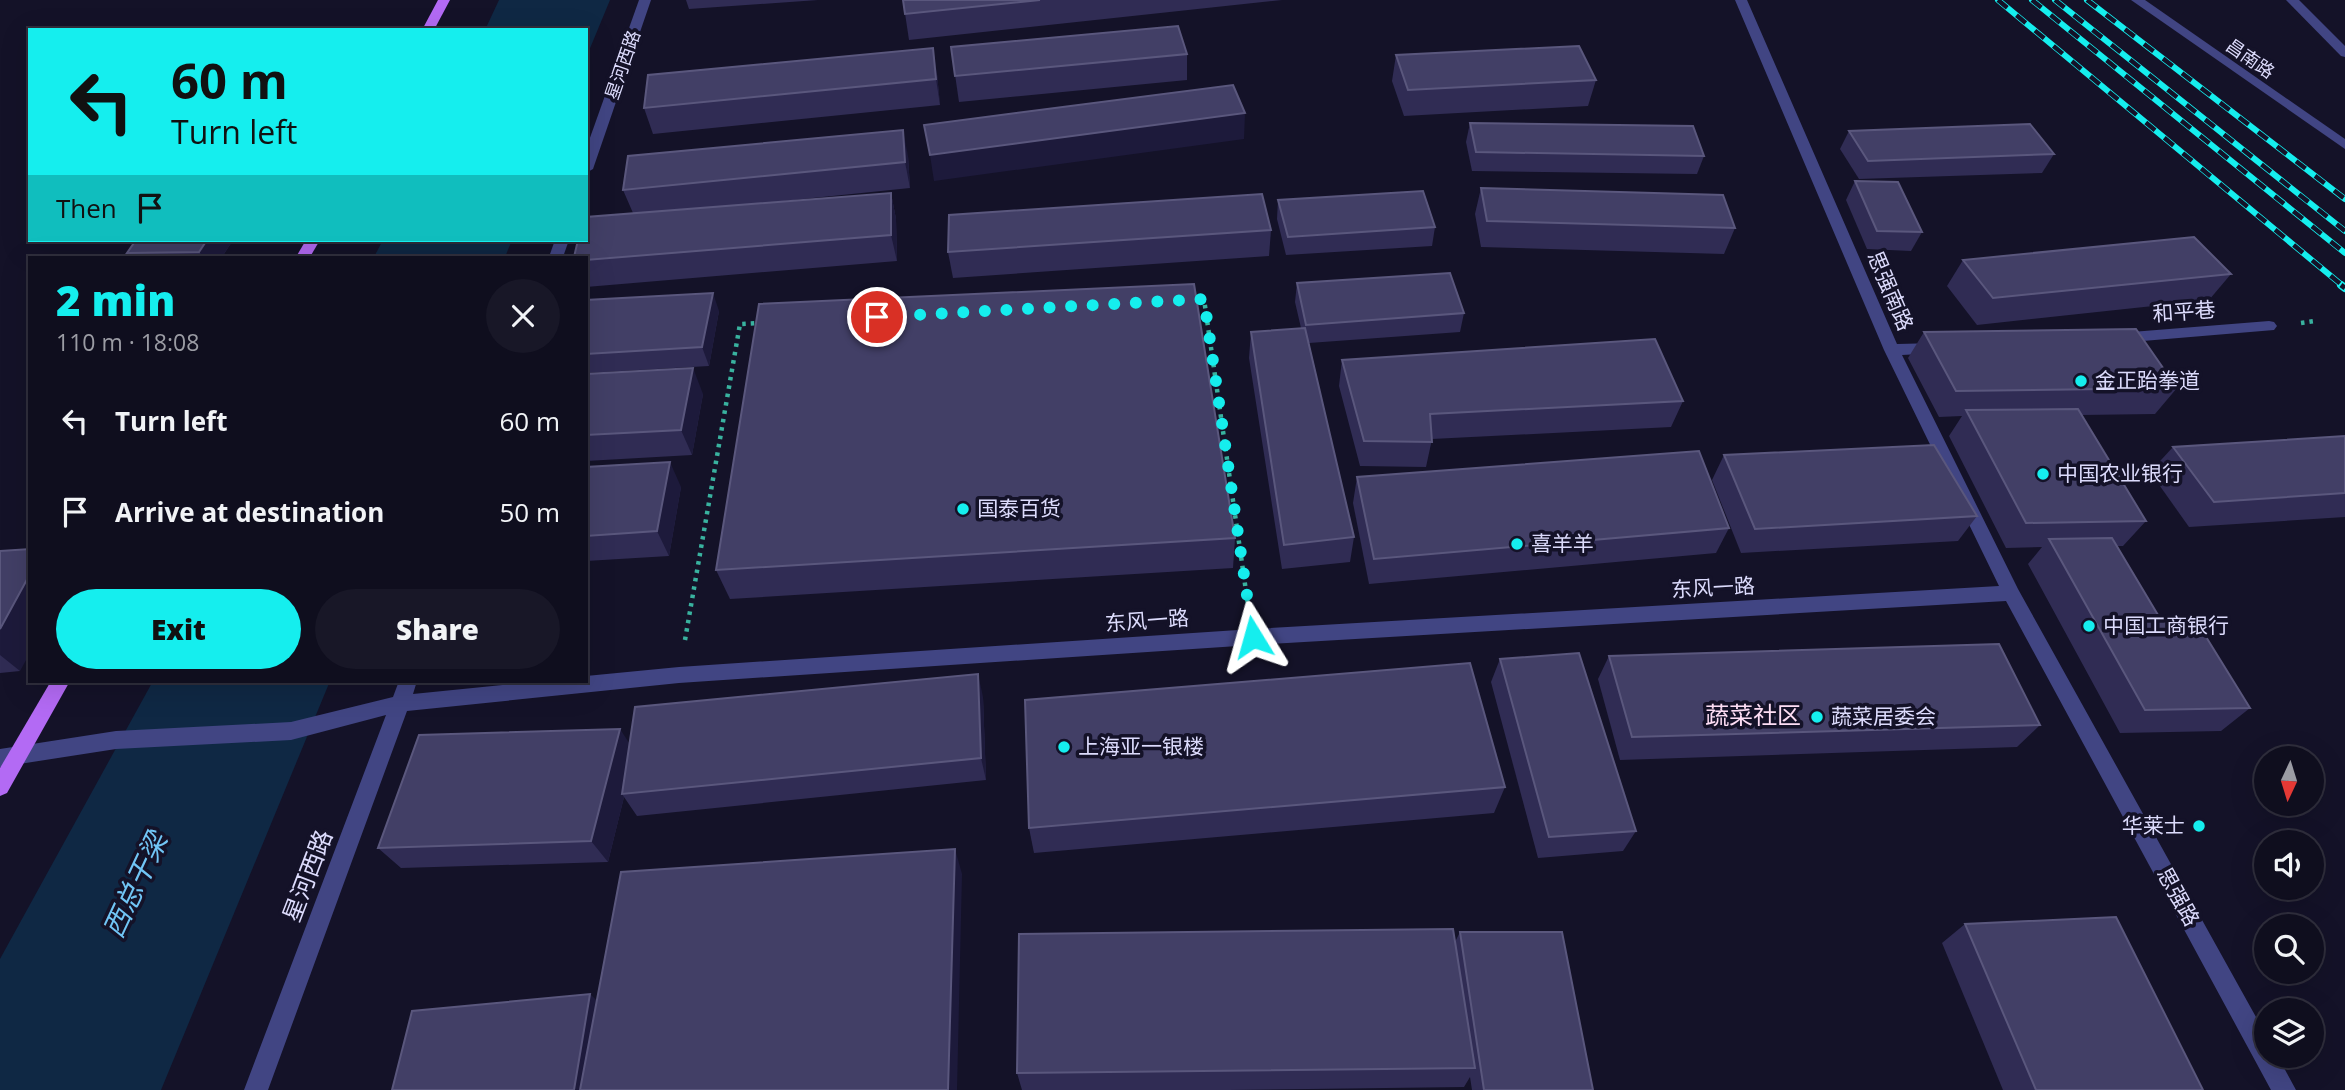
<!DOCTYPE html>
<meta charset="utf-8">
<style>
:root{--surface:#0f0e1e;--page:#181727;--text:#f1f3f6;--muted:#9b9ca4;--line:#2f2e3c;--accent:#15eeee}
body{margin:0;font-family:"Open Sans","Noto Sans SC",sans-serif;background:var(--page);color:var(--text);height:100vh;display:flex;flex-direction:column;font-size:26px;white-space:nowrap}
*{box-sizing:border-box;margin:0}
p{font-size:23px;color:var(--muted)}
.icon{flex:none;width:38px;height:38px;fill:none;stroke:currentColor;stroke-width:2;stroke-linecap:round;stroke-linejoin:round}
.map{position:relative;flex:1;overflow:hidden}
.details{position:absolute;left:28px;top:256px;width:560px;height:427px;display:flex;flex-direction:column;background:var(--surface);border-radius:0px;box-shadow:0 7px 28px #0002,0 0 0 2px var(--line)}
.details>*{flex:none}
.guide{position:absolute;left:28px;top:28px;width:560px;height:214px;border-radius:0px;box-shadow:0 7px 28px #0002,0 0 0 2px var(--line);background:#15eeee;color:#111;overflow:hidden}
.needle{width:46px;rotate:184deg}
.controls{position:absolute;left:2254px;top:746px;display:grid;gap:14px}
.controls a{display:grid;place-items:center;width:70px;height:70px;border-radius:50%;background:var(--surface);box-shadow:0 7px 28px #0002,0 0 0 2px var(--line);font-size:35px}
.pin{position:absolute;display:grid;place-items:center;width:60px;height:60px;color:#fff;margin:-30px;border:4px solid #fff;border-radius:50%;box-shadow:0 2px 7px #0007}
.me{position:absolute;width:77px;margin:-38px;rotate:352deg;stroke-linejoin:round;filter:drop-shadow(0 0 5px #0008)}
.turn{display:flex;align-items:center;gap:24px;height:147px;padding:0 28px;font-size:32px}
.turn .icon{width:91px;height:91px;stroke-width:2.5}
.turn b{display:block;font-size:49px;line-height:60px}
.then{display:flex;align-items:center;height:66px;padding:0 28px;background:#0003;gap:14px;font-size:26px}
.round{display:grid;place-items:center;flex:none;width:74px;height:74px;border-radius:37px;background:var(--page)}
.overview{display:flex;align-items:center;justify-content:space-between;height:119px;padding:0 28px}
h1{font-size:42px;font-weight:800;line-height:52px;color:var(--accent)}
.cta{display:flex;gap:14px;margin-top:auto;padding:14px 28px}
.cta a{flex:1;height:80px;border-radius:42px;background:var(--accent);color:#111;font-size:28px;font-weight:800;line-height:80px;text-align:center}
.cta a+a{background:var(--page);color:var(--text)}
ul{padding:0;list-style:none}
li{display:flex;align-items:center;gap:21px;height:91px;padding:0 28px}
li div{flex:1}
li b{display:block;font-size:26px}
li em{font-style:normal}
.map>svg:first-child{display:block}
.water{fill:#0f2844}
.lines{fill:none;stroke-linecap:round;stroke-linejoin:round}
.path{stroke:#39b29f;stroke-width:4.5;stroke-dasharray:3.5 5;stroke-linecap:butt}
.minor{fill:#414583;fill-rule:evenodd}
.major{fill:#b36af4;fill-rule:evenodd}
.rail-far1-casing{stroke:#15eeee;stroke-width:6}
.rail-casing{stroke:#15eeee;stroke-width:8}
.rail-far1{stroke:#141228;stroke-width:4.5;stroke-dasharray:12;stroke-linecap:butt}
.rail{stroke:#141228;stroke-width:5;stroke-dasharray:15;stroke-linecap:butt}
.wall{fill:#302c54}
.shaded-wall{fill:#1d1a3b}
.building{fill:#423f66;stroke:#5a577d;stroke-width:2}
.route{stroke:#15eeee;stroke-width:12;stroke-dasharray:0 21.6}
.poi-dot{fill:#15eeee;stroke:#141228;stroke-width:2.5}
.labels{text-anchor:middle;stroke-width:7;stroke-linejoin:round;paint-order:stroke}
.far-street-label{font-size:18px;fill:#dcdbfc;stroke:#141228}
.street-label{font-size:21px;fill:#dcdbfc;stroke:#141228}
.poi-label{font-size:21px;fill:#dcdbfc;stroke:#141228;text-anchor:start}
.quarter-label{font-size:24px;fill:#fdddf4;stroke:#141228}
.near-street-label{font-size:24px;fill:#dcdbfc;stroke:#141228}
.near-water-label{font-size:28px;font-style:italic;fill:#71c5f5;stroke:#141228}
</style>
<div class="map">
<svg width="2345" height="1090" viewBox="0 0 2345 1090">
<rect width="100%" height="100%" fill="#141228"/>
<g class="water">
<polygon points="499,0 610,0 586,58 586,30 485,30"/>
<polygon points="383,240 512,240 505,257 374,257"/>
<polygon points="153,681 330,681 161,1090 0,1090 0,959"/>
</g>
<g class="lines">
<g class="path">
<polyline points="1193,300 1204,299 1248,605"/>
<polyline points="2301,323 2315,321"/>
<polyline points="685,640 740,324 761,323"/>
</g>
<g class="minor">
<polygon points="639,0 651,0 593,169 586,173 586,149"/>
<polygon points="1735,0 1747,0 1897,344 1938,343 1946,348 1938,353 1902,355 2018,589 2266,1035 2266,1055 2277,1055 2296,1090 2271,1090 2006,601 1253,645 679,683 407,711 268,1090 244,1090 386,715 291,740 116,749 0,767 0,749 116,731 291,722 393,697 399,681 417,681 413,694 541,681 586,681 586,676 679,667 1253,629 1999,586 1884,350"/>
<polygon points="2131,0 2145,0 2345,139 2345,149"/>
<polygon points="2286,0 2299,0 2345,46 2345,57 2341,56"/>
<polygon points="555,240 569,240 563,257 549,257"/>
<polygon points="2269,321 2274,322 2277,326 2274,330 2119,343 2111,338 2119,333"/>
</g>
<g class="major">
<polygon points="438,0 450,0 434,30 422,30"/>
<polygon points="306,240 320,240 310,257 296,257"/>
<polygon points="51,681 70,681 7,793 0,796 0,768"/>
</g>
<defs>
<g id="rail-far1">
<polyline points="1998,0 2343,286"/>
<polyline points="2032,0 2345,253"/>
<polyline points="2055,0 2345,231"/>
<polyline points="2087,0 2345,199"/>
</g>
<polyline id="rail" points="2341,285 2345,288"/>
</defs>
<use href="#rail-far1" class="rail-far1-casing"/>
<use href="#rail" class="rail-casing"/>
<use href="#rail-far1" class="rail-far1"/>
<use href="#rail" class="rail"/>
</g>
<g class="wall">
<polygon points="686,0 818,0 689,9"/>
<polygon points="903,0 1282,0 909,40"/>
<polygon points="951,47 1187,54 1187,80 959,102"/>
<polygon points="1396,55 1596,80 1588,106 1404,116 1392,81"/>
<polygon points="937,74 940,105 653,134 644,108"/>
<polygon points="1470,123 1704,156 1697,174 1472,171 1466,142"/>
<polygon points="1849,131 2054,154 2042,173 1859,179 1840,149"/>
<polygon points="908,156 910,188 745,205 891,193 896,219 897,261 586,287 586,257 633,213 623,190"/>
<polygon points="1855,181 1922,232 1911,251 1867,249 1846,200"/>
<polygon points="1481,188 1735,228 1724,254 1481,247 1475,214"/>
<polygon points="1278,200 1435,227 1432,246 1286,255 1277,219"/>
<polygon points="1271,230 1269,256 953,278 948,252"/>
<polygon points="136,240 233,240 222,257 130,257 127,253"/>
<polygon points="1963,260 2231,274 2209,300 1977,325 1947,286"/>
<polygon points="1297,283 1464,313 1460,332 1309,343 1354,537 1350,562 1282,569 1249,358 1251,332 1301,328 1295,302"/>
<polygon points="586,300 719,311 709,366 586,373"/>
<polygon points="1924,332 2177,388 2155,414 2081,415 2146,521 2123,546 2117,546 2161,620 2250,708 2221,731 2120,733 2028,564 2042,547 2006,548 1949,436 1962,416 1939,417 1908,358"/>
<polygon points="1342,360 1683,401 1671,427 1432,439 1426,467 1360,466 1339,386"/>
<polygon points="586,374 703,394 692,455 586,461"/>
<polygon points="2345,436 2345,517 2189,527 2150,472 2173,447"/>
<polygon points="1724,455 1977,516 1958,541 1741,553 1712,480"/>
<polygon points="586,467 681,487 669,556 586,561"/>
<polygon points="1357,477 1729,528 1716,553 1369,584 1353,503"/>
<polygon points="1235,538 1233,568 730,599 716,570"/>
<polygon points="0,551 20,671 0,673"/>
<polygon points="1609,656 2040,725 2017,747 1620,760 1598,679"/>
<polygon points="1500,659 1636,831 1623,851 1538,858 1491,682"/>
<polygon points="983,697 986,780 637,816 624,797 608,862 401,868 378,848 630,744"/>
<polygon points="1505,787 1494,813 1034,853 1029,828"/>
<polygon points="1965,924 2203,1090 2003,1090 1942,943"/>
<polygon points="1460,932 1593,1090 1472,1090 1470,1077 1464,1087 1228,1090 1022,1090 1017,1073 1455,942"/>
</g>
<g class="shaded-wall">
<polygon points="933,48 937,74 940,105 936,79"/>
<polygon points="1245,113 1244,139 934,181 930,155"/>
<polygon points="903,130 908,156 910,188 905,162"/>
<polygon points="891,193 896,219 897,261 891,235"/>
<polygon points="207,240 233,240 222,257 203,257 199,252"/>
<polygon points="713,293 719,311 709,366 702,347"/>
<polygon points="693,368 703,394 692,455 681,430"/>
<polygon points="670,462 681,487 669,556 657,531"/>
<polygon points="30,574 30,653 20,671 0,655 0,629"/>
<polygon points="978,674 983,697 986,780 981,758"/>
<polygon points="620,729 635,752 622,794 624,797 608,862 591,841"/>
<polygon points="955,849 962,874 957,1090 948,1090"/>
<polygon points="590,994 608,1011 595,1090 574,1090"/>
</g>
<g class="building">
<polygon points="903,0 1040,0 905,14"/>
<polygon points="1178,26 1187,54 955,76 951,47"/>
<polygon points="1579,46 1596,80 1408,90 1396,55"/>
<polygon points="933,48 936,79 644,108 648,75"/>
<polygon points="1233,85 1245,113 930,155 924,125"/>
<polygon points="1470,123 1693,126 1704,156 1476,152"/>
<polygon points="2030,124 2054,154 1868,161 1849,131"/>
<polygon points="903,130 905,162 623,190 628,156"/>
<polygon points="1855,181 1898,182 1922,232 1877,231"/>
<polygon points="1481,188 1723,195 1735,228 1487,221"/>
<polygon points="1423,191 1435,227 1288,237 1278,200"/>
<polygon points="891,193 891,235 586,260 586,257 574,257 578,240 586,240 586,217"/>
<polygon points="1262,194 1271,230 948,252 949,215"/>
<polygon points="2194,237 2231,274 1993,298 1963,260"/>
<polygon points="136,240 207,240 199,252 127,253"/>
<polygon points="1450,273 1464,313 1306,325 1297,283"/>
<polygon points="1194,284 1235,538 716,570 759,304"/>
<polygon points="713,293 702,347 586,354 586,300"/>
<polygon points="1305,328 1354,537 1284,545 1251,332"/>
<polygon points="2136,329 2177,388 1956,391 1924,332"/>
<polygon points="1655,339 1683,401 1430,414 1432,442 1364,441 1342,360"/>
<polygon points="693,368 681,430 586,435 586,374"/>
<polygon points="2078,409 2146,521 2026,523 1966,410"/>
<polygon points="2345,436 2345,493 2214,502 2173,447"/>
<polygon points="1934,445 1977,516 1755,529 1724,455"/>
<polygon points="1699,451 1729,528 1374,559 1357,477"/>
<polygon points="670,462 657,531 586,536 586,467"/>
<polygon points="2112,538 2161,620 2195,619 2250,708 2145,710 2049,539"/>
<polygon points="30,549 30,574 0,629 0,551"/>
<polygon points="1999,644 2040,725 1632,737 1609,656"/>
<polygon points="1579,653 1636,831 1549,837 1500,659"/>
<polygon points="1470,663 1505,787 1029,828 1025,700"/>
<polygon points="978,674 981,758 622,794 635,707"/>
<polygon points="620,729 591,841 378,848 419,735"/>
<polygon points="955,849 948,1090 580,1090 621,872"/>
<polygon points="2116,917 2203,1090 2036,1090 1965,924"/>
<polygon points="1453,929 1475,1068 1017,1073 1019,934"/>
<polygon points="1460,932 1562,932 1593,1090 1484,1090"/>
<polygon points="590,994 574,1090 392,1090 412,1011"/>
</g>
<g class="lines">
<polyline class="route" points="877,317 1204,299 1253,637"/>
</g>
<g class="poi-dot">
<circle cx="2081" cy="381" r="7"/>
<circle cx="2043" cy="474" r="7"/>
<circle cx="963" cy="509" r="7"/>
<circle cx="1517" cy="544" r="7"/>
<circle cx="2089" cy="626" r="7"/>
<circle cx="1817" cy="717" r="7"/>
<circle cx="1064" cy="747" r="7"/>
<circle cx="2199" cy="826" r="7"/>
</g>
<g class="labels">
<g class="far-street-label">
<text transform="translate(2250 59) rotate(35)" y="6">昌南路</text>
<text transform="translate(623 65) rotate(-71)" y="6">星河西路</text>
</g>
<g class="street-label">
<text transform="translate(1890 291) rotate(67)" y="7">思强南路</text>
<text transform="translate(2184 312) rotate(-4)" y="7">和平巷</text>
<text transform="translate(1713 588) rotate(-3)" y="7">东风一路</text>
<text transform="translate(1147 621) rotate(-4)" y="7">东风一路</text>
<text transform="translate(2178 897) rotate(61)" y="7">思强路</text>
</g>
<g class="poi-label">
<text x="2095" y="388">金正跆拳道</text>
<text x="2057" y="481">中国农业银行</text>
<text x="977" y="516">国泰百货</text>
<text x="1531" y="551">喜羊羊</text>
<text x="2103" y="633">中国工商银行</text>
<text x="1831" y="724">蔬菜居委会</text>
<text x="1078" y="754">上海亚一银楼</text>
<text x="2185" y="833" text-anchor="end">华莱士</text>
</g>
<g class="quarter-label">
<text x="1753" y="724">蔬菜社区</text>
</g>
<g class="near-street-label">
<text transform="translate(308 876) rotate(-69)" y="8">星河西路</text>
</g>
<g class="near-water-label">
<text transform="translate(135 885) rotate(-65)" y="10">西总干梁</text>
</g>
</g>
</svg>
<div class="controls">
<a><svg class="needle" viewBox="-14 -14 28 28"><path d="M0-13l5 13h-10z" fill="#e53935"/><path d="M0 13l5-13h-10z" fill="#9b9ca4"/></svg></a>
<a><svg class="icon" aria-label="sound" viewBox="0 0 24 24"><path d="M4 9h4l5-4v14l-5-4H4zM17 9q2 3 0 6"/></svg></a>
<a><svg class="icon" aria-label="search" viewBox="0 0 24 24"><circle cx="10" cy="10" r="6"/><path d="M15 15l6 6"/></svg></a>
<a><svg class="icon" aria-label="layers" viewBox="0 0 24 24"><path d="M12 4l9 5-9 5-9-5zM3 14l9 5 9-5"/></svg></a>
</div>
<div class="pin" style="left:877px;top:317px;background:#d93025"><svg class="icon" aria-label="arrive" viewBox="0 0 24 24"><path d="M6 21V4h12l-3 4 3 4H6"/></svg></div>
<svg class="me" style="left:1253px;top:637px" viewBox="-20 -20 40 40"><path d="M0-17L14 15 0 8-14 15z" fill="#15eeee" stroke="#fff" stroke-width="4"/></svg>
<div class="guide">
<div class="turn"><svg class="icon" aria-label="left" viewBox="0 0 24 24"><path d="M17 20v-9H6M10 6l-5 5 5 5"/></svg><div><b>60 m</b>Turn left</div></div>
<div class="then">Then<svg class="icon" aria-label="arrive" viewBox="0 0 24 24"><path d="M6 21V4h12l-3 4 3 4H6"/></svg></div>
</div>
<section class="details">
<div class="overview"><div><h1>2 min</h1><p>110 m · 18:08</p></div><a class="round"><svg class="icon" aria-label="close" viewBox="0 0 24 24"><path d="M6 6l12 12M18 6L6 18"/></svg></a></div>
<ul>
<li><svg class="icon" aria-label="left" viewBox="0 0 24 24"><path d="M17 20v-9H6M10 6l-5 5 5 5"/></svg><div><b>Turn left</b></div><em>60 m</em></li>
<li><svg class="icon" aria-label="arrive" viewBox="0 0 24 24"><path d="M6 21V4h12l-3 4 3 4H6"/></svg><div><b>Arrive at destination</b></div><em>50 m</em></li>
</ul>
<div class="cta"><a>Exit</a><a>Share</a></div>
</section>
</div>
